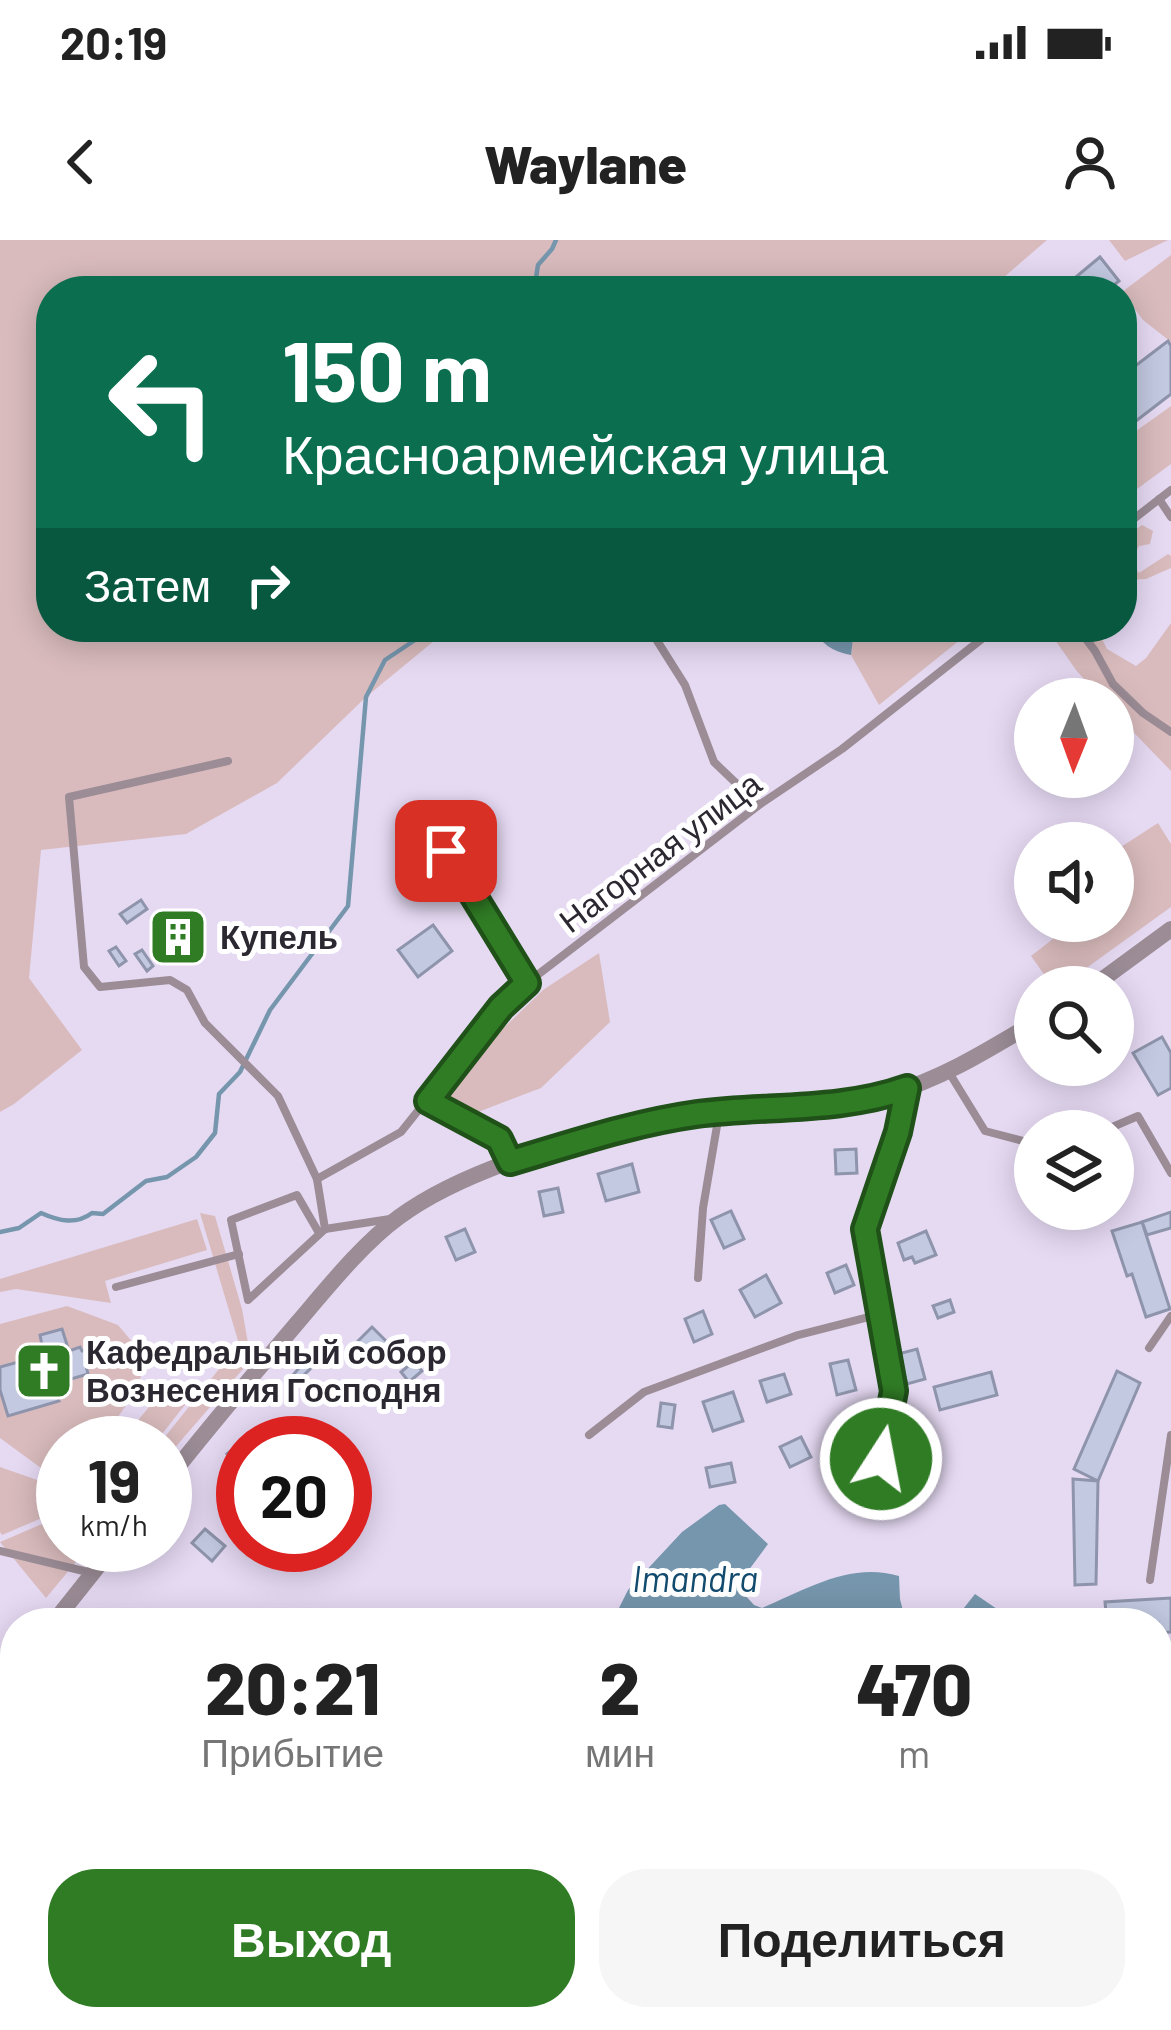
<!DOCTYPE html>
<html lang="ru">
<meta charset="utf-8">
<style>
:root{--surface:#fff;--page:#f6f6f6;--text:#222;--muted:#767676;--accent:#307c25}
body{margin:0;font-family:Barlow,sans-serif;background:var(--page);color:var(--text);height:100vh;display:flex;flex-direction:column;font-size:45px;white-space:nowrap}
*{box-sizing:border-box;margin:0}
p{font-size:39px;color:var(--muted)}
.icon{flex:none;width:66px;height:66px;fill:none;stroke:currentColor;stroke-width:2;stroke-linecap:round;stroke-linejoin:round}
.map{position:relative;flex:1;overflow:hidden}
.drawer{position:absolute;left:0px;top:1368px;width:1173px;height:423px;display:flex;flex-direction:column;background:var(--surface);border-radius:48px 48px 0 0;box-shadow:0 6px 30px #0003}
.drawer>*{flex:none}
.guide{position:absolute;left:36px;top:36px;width:1101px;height:366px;border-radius:48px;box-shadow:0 6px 30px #0003;background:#0b6e4f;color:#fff;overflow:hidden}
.needle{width:78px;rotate:181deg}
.controls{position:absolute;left:1014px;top:438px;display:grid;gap:24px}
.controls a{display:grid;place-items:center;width:120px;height:120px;border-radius:50%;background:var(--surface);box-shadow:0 6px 30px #0003;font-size:60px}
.speed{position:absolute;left:36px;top:1176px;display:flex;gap:24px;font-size:60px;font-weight:700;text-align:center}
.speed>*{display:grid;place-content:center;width:156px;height:156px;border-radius:50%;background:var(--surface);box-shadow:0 6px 30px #0003;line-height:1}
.speed small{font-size:30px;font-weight:400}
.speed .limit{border:18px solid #d22;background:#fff;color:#111}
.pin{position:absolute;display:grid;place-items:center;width:102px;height:102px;color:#fff;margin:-51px;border-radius:24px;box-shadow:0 6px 18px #0006}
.me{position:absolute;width:132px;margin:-66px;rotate:11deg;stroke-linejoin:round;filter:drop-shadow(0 0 9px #0008)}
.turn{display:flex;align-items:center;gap:42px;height:252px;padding:0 48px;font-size:54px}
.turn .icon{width:156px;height:156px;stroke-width:2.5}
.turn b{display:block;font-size:84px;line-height:102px}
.then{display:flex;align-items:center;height:114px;padding:0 48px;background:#0003;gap:24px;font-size:45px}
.eta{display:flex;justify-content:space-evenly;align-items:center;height:204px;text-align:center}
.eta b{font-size:72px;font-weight:800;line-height:84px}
.cta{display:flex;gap:24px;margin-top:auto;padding:24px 48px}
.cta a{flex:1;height:138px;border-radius:48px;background:var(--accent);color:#fff;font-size:48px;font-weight:800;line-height:138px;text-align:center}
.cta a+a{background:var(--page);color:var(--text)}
.status{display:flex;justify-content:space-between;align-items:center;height:84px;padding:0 60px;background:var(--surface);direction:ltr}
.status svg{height:33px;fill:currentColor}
header{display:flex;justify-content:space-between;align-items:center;height:156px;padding:0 48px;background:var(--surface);font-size:54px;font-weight:800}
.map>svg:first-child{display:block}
.green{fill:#d9bbbd}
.water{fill:#7696ad}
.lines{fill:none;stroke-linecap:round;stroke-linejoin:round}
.stream{stroke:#7696ad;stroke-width:4.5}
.building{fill:#c2c9e1;stroke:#8e94ab;stroke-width:3}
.service{stroke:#9b8c96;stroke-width:8}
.tertiary{stroke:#9b8c96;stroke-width:16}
.route-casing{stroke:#1f5118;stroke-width:30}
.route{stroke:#307c25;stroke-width:21}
.labels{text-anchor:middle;stroke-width:10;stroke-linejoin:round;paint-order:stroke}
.street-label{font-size:33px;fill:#2c2831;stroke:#fff}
.poi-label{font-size:33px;font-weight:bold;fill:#2c2831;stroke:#fff;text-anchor:start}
.water-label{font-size:36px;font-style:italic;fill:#124b6d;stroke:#fff}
</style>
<div class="status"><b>20:19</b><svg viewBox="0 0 49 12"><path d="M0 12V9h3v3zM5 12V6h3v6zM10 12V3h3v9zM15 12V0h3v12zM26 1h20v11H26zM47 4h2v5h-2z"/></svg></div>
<header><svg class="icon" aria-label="back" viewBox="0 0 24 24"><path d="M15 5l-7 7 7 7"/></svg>Waylane<svg class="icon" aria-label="person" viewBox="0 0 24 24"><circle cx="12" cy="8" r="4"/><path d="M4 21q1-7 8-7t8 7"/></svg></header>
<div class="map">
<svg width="1171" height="1790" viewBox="0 0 1171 1790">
<rect width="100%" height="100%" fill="#e6daf3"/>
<g class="green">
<polygon points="0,0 1047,0 996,44 996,51 51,51 51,387 451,387 366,457 277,543 186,594 41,610 29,738 82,810 14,864 0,872"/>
<polygon points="1109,0 1168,0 1125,21"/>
<polygon points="1171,15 1171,102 1143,80 1122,52"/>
<polygon points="1171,166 1171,224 1122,260 1122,201"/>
<polygon points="1142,285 1153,291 1150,304 1139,306 1130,323 1139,333 1168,314 1171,316 1171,328 1146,339 1122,340 1122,300"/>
<polygon points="1171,383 1171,531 1113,471 1113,459 1102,459 1076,430 1046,387 1096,387 1107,409 1136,426 1146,418"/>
<polygon points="849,387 976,387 879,465 851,415 853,400"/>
<polygon points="1158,583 1171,604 1171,667 1060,747 1053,747 1031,716 1076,681 1113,681 1113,612"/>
<polygon points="599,713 610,782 541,848 465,877 450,857 457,833 543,750"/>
<polygon points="200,973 215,976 242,1069 248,1103 256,1114 165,1219 165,1203 160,1203 239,1104"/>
<polygon points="197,979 207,1010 105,1041 111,1063 16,1049 0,1052 0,1039"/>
<polygon points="67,1066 118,1085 145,1117 138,1149 99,1203 63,1203 63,1223 41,1228 0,1198 0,1150 8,1176 58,1161 54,1144 87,1134 85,1122 104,1116 101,1105 82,1111 80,1108 69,1111 61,1089 40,1095 44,1115 0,1127 0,1084"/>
<polygon points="169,1143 202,1143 155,1203 119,1203"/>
<polygon points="0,1227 63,1249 63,1269 2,1295 0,1292"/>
<polygon points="63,1275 63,1305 90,1305 46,1358 0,1302"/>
</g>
<g class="water">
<path d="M811 387H849L853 399 851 415C832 412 821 403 811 387Z"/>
<path d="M725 1264 768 1304 737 1346 754 1365 762 1368C808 1349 849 1322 899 1336L900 1359 906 1383H590L618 1370 628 1350 682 1292 719 1265Z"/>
<polygon points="975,1354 1016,1382 1017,1383 952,1383"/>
<polygon points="1171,1413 1171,1790 0,1790 0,1628 15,1628 15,1776 1158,1776 1158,1415"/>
</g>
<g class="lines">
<g class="stream">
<polyline points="534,51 538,25 552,9 556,0"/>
<path d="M0 992 19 988 41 973C59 981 76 985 92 973L103 974 146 941 167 937 196 917 215 893 219 854 240 832 270 770 348 666 366 457 385 420 415 400 424 387"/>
</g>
</g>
<g class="building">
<polygon points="1100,17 1119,41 1106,51 1059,51"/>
<polygon points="1168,101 1171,106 1171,154 1123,191 1122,136"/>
<polygon points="141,660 147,669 127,683 120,674"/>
<polygon points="433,685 452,711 418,737 398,710"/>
<polygon points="180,688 195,707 176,721 173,716 167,720 157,706"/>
<polygon points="116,707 126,721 119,726 109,711"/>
<polygon points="142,710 153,726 147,731 135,714"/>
<polygon points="1162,797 1171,813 1171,848 1158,855 1133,813"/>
<polygon points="856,909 857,933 836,934 835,910"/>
<polygon points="632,924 639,952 606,961 598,934"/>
<polygon points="558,948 563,972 544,976 539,952"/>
<polygon points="731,971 744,999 724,1008 711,980"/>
<polygon points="1171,972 1171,988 1147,995 1142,982"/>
<polygon points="1142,982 1170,1069 1146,1077 1132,1034 1127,1036 1112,991"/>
<polygon points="465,989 475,1012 456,1020 446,997"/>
<polygon points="926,991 936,1015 915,1023 912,1017 904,1020 898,1003"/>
<polygon points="846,1025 854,1045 835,1053 827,1033"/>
<polygon points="766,1035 781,1063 755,1077 740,1050"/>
<polygon points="950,1060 954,1072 938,1078 933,1066"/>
<polygon points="703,1071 712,1094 694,1102 685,1079"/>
<polygon points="372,1087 391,1106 375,1123 366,1114 361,1118 351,1108"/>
<polygon points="62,1089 69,1111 80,1107 82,1111 101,1105 105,1116 85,1122 88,1134 54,1144 59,1161 8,1176 0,1150 0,1127 44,1115 40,1095"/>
<polygon points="917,1109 925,1139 907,1144 898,1114"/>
<polygon points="848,1120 856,1150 837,1155 830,1124"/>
<polygon points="414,1121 422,1131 409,1142 401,1132"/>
<polygon points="304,1122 311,1128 299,1140 293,1135"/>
<polygon points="1117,1131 1140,1143 1098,1241 1074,1229"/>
<polygon points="991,1132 997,1155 940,1170 934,1147"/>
<polygon points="784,1134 791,1154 767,1162 760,1141"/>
<polygon points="733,1152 743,1181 713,1191 703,1162"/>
<polygon points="661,1163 675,1165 672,1188 658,1186"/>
<polygon points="867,1180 874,1213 857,1216 850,1184"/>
<polygon points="282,1191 296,1203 271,1203"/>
<polygon points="801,1197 811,1217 790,1227 780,1207"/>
<polygon points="240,1203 243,1207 243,1233 227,1214"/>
<polygon points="731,1223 735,1242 710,1247 706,1228"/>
<polygon points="1073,1239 1098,1241 1096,1344 1075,1345"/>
<polygon points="205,1289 225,1306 212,1321 192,1303"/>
<polygon points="1171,1358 1171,1392 1158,1393 1158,1383 1107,1383 1105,1362"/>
</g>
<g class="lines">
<g class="service">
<polyline points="1159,259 1171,277"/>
<polyline points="1122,288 1171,250"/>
<polyline points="642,387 656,399 685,445 714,522 759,565"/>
<polyline points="1077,387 1095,411 1113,444 1143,473 1171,492"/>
<polyline points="228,521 69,557 84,727 100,747 170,740 187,750 205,783 278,856 317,939 325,989"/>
<polyline points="446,611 527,743"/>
<polyline points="950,834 985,891 1035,904"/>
<polyline points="428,861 499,899 510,922"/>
<polyline points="1103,891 1138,876 1171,933"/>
<polyline points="317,939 401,892 501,767 527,743 759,565 842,509 997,387"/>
<polyline points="319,993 297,955 231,980 248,1060 325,989 390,979"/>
<polyline points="698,1038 703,968 719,874"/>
<polyline points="116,1047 239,1014"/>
<polyline points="1149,1108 1171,1076"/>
<polyline points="589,1195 644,1152 798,1095 880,1074"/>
<polyline points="875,1253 894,1151 865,989 898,893 907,849"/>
<polyline points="0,1311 92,1333"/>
<polyline points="1150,1340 1171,1195"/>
</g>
<g class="tertiary">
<polyline points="1092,747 1171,689"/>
<path d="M165 1243C208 1188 253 1135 298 1082 327 1048 363 1003 399 977 469 925 613 885 699 874 761 866 828 872 889 854 942 839 988 810 1035 782"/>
<polyline points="53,1383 115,1305"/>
<polyline points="0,1447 15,1429"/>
</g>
</g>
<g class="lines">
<defs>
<path id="route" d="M446 611 527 743 501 767 428 861 499 899 510 922C571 904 633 883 697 874 767 865 840 872 907 848L898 892 865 989 894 1151 881 1219"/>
</defs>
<use href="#route" class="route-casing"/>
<use href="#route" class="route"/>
</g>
<defs>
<symbol id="building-square" viewBox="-11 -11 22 22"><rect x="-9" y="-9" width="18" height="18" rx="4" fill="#307c25" stroke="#fff"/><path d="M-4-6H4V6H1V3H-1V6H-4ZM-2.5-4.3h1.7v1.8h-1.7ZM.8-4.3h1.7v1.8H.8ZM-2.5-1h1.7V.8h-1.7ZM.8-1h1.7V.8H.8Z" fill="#fff"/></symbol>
<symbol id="church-square" viewBox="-11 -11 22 22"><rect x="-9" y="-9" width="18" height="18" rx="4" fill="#307c25" stroke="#fff"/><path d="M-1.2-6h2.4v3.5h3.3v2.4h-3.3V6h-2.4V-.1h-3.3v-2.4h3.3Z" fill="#fff"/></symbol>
</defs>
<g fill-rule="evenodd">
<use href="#building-square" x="145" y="664" width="66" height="66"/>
<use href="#church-square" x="11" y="1098" width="66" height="66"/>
</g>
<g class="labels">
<g class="street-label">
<text transform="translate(660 612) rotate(-37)" y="12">Нагорная улица</text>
</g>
<g class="poi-label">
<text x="220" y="709">Купель</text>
<text x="86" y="1124">Кафедральный собор<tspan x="86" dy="38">Вознесения Господня</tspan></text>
</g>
<g class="water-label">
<text x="695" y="1352">Imandra</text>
</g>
</g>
</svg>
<div class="controls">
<a><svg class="needle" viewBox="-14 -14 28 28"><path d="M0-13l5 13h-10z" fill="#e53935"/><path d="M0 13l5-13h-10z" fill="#767676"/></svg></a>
<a><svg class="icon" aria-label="sound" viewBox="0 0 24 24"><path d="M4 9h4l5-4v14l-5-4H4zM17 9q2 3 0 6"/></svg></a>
<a><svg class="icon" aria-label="search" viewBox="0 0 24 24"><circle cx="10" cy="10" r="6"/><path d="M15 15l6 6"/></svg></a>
<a><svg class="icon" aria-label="layers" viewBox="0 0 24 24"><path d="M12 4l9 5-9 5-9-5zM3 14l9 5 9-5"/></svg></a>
</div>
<div class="speed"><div>19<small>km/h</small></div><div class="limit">20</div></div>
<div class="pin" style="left:446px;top:611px;background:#d93025"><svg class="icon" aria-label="arrive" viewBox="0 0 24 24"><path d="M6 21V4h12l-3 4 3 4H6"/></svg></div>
<svg class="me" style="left:881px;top:1219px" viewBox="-20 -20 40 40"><circle r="17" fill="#307c25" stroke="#fff" stroke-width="3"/><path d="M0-11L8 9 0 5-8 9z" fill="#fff"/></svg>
<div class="guide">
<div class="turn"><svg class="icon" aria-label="left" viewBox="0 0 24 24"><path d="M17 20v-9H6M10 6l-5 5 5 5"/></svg><div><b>150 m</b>Красноармейская улица</div></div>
<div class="then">Затем<svg class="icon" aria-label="right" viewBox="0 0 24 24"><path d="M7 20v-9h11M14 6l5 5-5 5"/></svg></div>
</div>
<section class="drawer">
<div class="eta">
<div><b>20:21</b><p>Прибытие</p></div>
<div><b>2</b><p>мин</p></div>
<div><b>470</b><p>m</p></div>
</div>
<div class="cta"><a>Выход</a><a>Поделиться</a></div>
</section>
</div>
